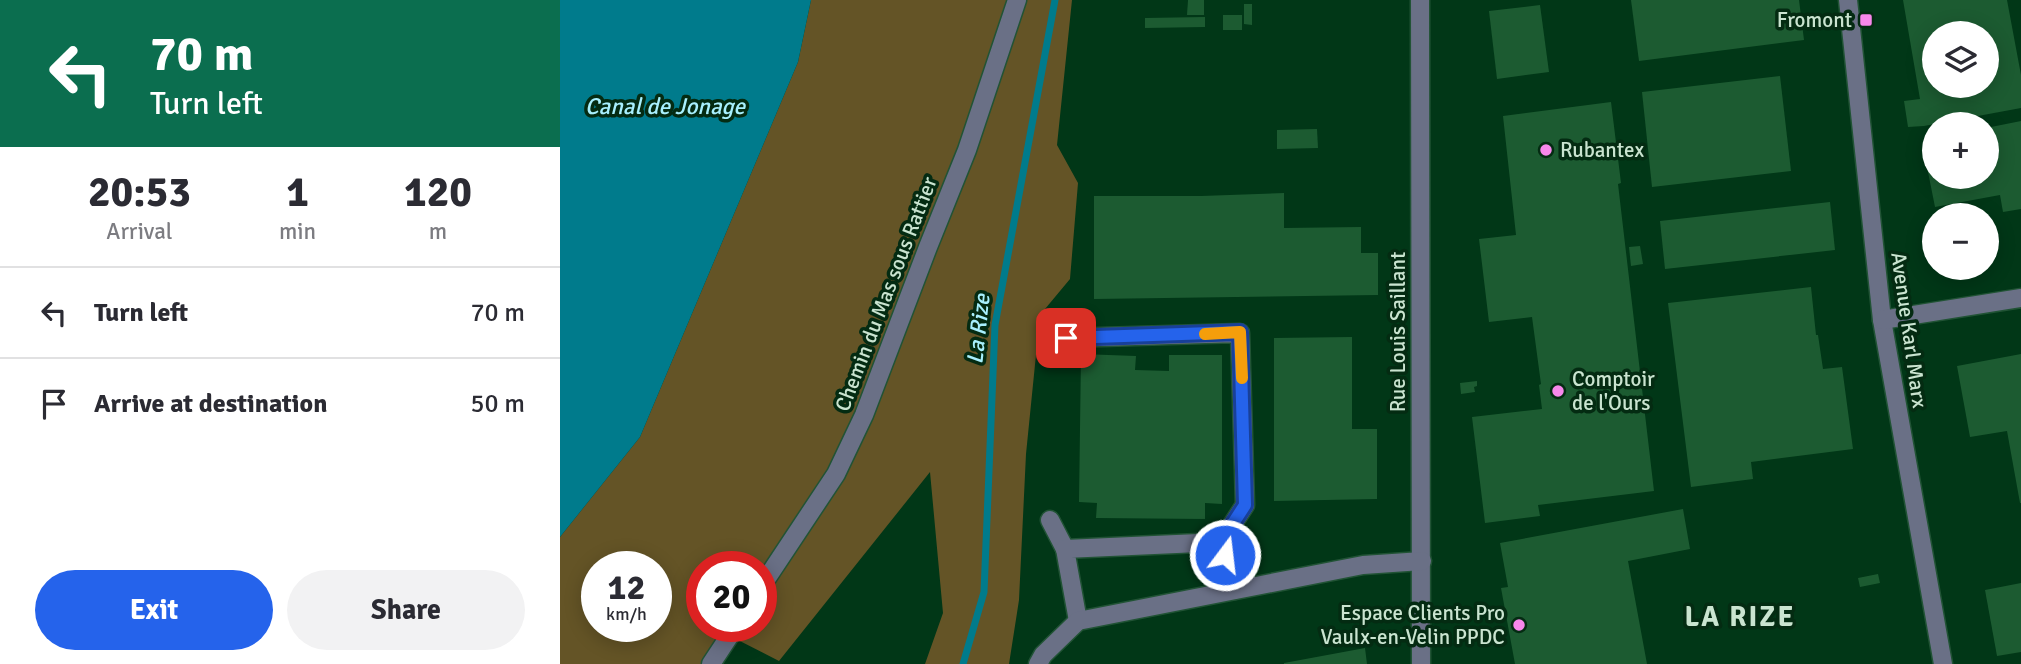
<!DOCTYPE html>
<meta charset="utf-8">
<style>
:root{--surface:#fff;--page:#f2f2f3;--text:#2b2b33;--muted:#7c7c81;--line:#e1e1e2;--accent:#2563eb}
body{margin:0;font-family:Signika,sans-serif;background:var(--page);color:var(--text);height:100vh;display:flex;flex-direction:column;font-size:26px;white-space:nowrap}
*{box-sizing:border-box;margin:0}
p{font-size:23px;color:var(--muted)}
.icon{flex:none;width:38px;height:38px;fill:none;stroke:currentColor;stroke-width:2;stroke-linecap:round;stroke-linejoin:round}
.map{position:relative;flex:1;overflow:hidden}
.drawer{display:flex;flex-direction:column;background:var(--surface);width:560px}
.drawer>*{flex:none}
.top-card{background:#0b6e4f;color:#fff;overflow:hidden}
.fabs{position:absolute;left:1362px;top:21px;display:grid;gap:14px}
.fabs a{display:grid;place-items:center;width:77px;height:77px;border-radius:50%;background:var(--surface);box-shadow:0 4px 18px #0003;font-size:35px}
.speed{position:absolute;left:21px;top:551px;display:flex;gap:14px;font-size:35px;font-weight:700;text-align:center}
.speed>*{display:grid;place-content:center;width:91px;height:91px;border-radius:50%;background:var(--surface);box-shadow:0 4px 18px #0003;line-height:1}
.speed small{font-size:18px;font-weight:400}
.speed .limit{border:10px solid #d22;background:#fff;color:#111}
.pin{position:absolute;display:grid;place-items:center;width:60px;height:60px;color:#fff;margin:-30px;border-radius:14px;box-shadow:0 4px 10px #0006}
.me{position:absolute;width:77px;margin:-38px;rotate:15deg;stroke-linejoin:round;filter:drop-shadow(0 0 5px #0008)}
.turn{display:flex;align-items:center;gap:24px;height:147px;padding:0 35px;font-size:32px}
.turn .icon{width:91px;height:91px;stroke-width:2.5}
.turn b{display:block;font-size:49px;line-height:60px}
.eta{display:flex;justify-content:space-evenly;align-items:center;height:119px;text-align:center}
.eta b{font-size:42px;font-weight:700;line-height:49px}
.cta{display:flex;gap:14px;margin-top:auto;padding:14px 35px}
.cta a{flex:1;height:80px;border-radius:42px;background:var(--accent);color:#fff;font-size:28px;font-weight:700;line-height:80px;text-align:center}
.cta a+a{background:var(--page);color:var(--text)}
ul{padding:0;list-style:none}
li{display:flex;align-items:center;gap:21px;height:91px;padding:0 35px;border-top:2px solid var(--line)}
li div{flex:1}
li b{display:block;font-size:26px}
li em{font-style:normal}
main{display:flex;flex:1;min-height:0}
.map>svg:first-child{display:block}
.green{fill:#645426;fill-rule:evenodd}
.water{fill:#007b8c}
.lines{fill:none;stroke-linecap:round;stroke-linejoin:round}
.stream{stroke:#007b8c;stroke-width:7}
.building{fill:#1c5b31;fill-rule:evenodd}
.minor-casing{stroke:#215335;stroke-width:21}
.minor{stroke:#6a7086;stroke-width:18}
.route-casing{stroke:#184099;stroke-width:18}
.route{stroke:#2563eb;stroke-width:12}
.slow{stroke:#f59e0b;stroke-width:12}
.poi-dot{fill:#f788eb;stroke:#042b12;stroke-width:2.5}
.labels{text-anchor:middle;stroke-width:7;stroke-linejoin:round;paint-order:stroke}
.poi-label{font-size:21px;fill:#cae4d0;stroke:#042b12;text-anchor:end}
.street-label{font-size:21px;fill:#cae4d0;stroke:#042b12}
.water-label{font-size:23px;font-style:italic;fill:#a8f0fe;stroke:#042b12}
.district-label{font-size:28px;font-weight:bold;letter-spacing:2px;fill:#cae4d0;stroke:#042b12}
</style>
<main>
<section class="drawer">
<div class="top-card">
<div class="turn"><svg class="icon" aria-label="left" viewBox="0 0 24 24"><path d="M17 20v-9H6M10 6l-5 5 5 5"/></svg><div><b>70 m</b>Turn left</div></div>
</div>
<div class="eta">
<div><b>20:53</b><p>Arrival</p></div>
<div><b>1</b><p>min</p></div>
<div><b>120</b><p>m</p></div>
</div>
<ul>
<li><svg class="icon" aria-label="left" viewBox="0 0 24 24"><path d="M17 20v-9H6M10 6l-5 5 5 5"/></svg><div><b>Turn left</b></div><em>70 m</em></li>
<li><svg class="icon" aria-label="arrive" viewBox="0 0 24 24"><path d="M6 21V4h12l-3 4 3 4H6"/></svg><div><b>Arrive at destination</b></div><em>50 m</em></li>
</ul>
<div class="cta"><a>Exit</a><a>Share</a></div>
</section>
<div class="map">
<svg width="1461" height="664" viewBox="0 0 1461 664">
<rect width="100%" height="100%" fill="#013717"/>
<path class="green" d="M251 0H512L497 145 518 183 510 279 480 315 466 454 459 600 449 664H365L383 613 370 472 219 661 170 636 151 664H0V537L80 437 238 62ZM37 567H96V626H37ZM142 567H201V626H142Z"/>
<polygon class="water" points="0,0 251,0 238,62 80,437 0,537"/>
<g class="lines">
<polyline class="stream" points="403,664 424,592 435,325 495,0"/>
</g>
<g class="building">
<polygon points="628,0 644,0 644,15 627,15"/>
<polygon points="1071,0 1239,0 1244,40 1079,61"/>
<path d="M1343 0H1447L1461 75V108L1364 126 1348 127 1344 101 1360 99ZM1374 33H1426V86H1374Z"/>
<polygon points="684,4 692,4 692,25 684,24"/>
<polygon points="980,5 989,72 937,79 929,11"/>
<rect x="663" y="15" width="19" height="15"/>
<polygon points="645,17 645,27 585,28 585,18"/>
<polygon points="1220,76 1231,171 1092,187 1082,92"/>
<polygon points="1051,102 1061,183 1058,184 1094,491 978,505 980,516 925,523 912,417 982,409 979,385 981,384 972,317 929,322 919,239 956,235 943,116"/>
<polygon points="1461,121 1461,209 1443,212 1440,195 1375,207 1365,157 1374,156 1374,177 1426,177 1426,145 1429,145 1426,128"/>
<polygon points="757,129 758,148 717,149 717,130"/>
<polygon points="724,193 724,228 801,227 801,253 818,253 818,295 534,299 534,196 641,196"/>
<polygon points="1270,202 1275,250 1105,269 1100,221"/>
<polygon points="1080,246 1083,264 1071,266 1069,247"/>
<polygon points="1251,287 1256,335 1258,335 1263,369 1282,367 1293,449 1191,462 1193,479 1131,487 1108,303"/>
<polygon points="792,337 792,429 817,429 817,499 714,501 714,338"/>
<polygon points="521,354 576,356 575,370 609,371 609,355 662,355 662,504 645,503 645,519 536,518 537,503 519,502"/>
<polygon points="1461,354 1461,503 1460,503 1447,431 1410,437 1397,366"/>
<polygon points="917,381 917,386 914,387 915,392 901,394 900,383"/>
<polygon points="1123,509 1130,549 1068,561 1087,664 955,664 941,588 948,587 940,543"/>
<polygon points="1318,574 1320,583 1300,587 1298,578"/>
<polygon points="1461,583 1461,652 1437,656 1425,590"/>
<polygon points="805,648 807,664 724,664 724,663"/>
</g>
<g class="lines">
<defs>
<g id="minor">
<polyline points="860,0 861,664"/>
<polyline points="1288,0 1322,320 1383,664"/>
<polyline points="1322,320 1461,298"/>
<polyline points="506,338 680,333 685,505 661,542"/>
<polyline points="490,520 505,549"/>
<polyline points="201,587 276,474 304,415 368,247 407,150 457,0"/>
<polyline points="518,621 505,549 661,542 674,590"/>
<polyline points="151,664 176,626"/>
<polyline points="478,664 483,655 518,621 803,565 862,561"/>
</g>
</defs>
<use href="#minor" class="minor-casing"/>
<use href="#minor" class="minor"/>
</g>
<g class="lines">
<defs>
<polyline id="route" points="506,338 680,332 685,505 661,542 665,555"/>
</defs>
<use href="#route" class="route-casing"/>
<use href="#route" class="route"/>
<polyline class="slow" points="645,334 680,332 682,378"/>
</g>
<g class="poi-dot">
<rect x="1299" y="13" width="14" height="14" rx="3.5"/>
<circle cx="986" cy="150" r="7"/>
<circle cx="998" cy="391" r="7"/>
<circle cx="959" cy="625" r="7"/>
</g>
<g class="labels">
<g class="poi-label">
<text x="1292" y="27">Fromont</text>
<text x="1000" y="157" text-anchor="start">Rubantex</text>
<text x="1012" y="386" text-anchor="start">Comptoir<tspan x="1012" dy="24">de l'Ours</tspan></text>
<text x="945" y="620">Espace Clients Pro<tspan x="945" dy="24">Vaulx-en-Velin PPDC</tspan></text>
</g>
<g class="street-label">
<text transform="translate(326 294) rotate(-69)" y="7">Chemin du Mas sous Rattier</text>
<text transform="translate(1349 330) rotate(82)" y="7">Avenue Karl Marx</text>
<text transform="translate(838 332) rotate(-90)" y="7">Rue Louis Saillant</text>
</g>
<g class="water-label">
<text x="105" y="114">Canal de Jonage</text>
<text transform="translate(418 329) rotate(-84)" y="8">La Rize</text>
</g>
<g class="district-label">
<text x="1180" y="626">LA RIZE</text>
</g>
</g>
</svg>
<div class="fabs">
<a><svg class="icon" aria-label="layers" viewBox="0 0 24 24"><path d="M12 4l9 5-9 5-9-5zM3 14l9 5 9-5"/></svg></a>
<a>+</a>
<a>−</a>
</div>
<div class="speed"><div>12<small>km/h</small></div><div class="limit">20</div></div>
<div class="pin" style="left:506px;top:338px;background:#d93025"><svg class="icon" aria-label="arrive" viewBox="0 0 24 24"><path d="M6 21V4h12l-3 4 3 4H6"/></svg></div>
<svg class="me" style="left:665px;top:555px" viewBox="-20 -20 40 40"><circle r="17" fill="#2563eb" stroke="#fff" stroke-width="3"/><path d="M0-11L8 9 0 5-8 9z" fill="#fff"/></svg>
</div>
</main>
